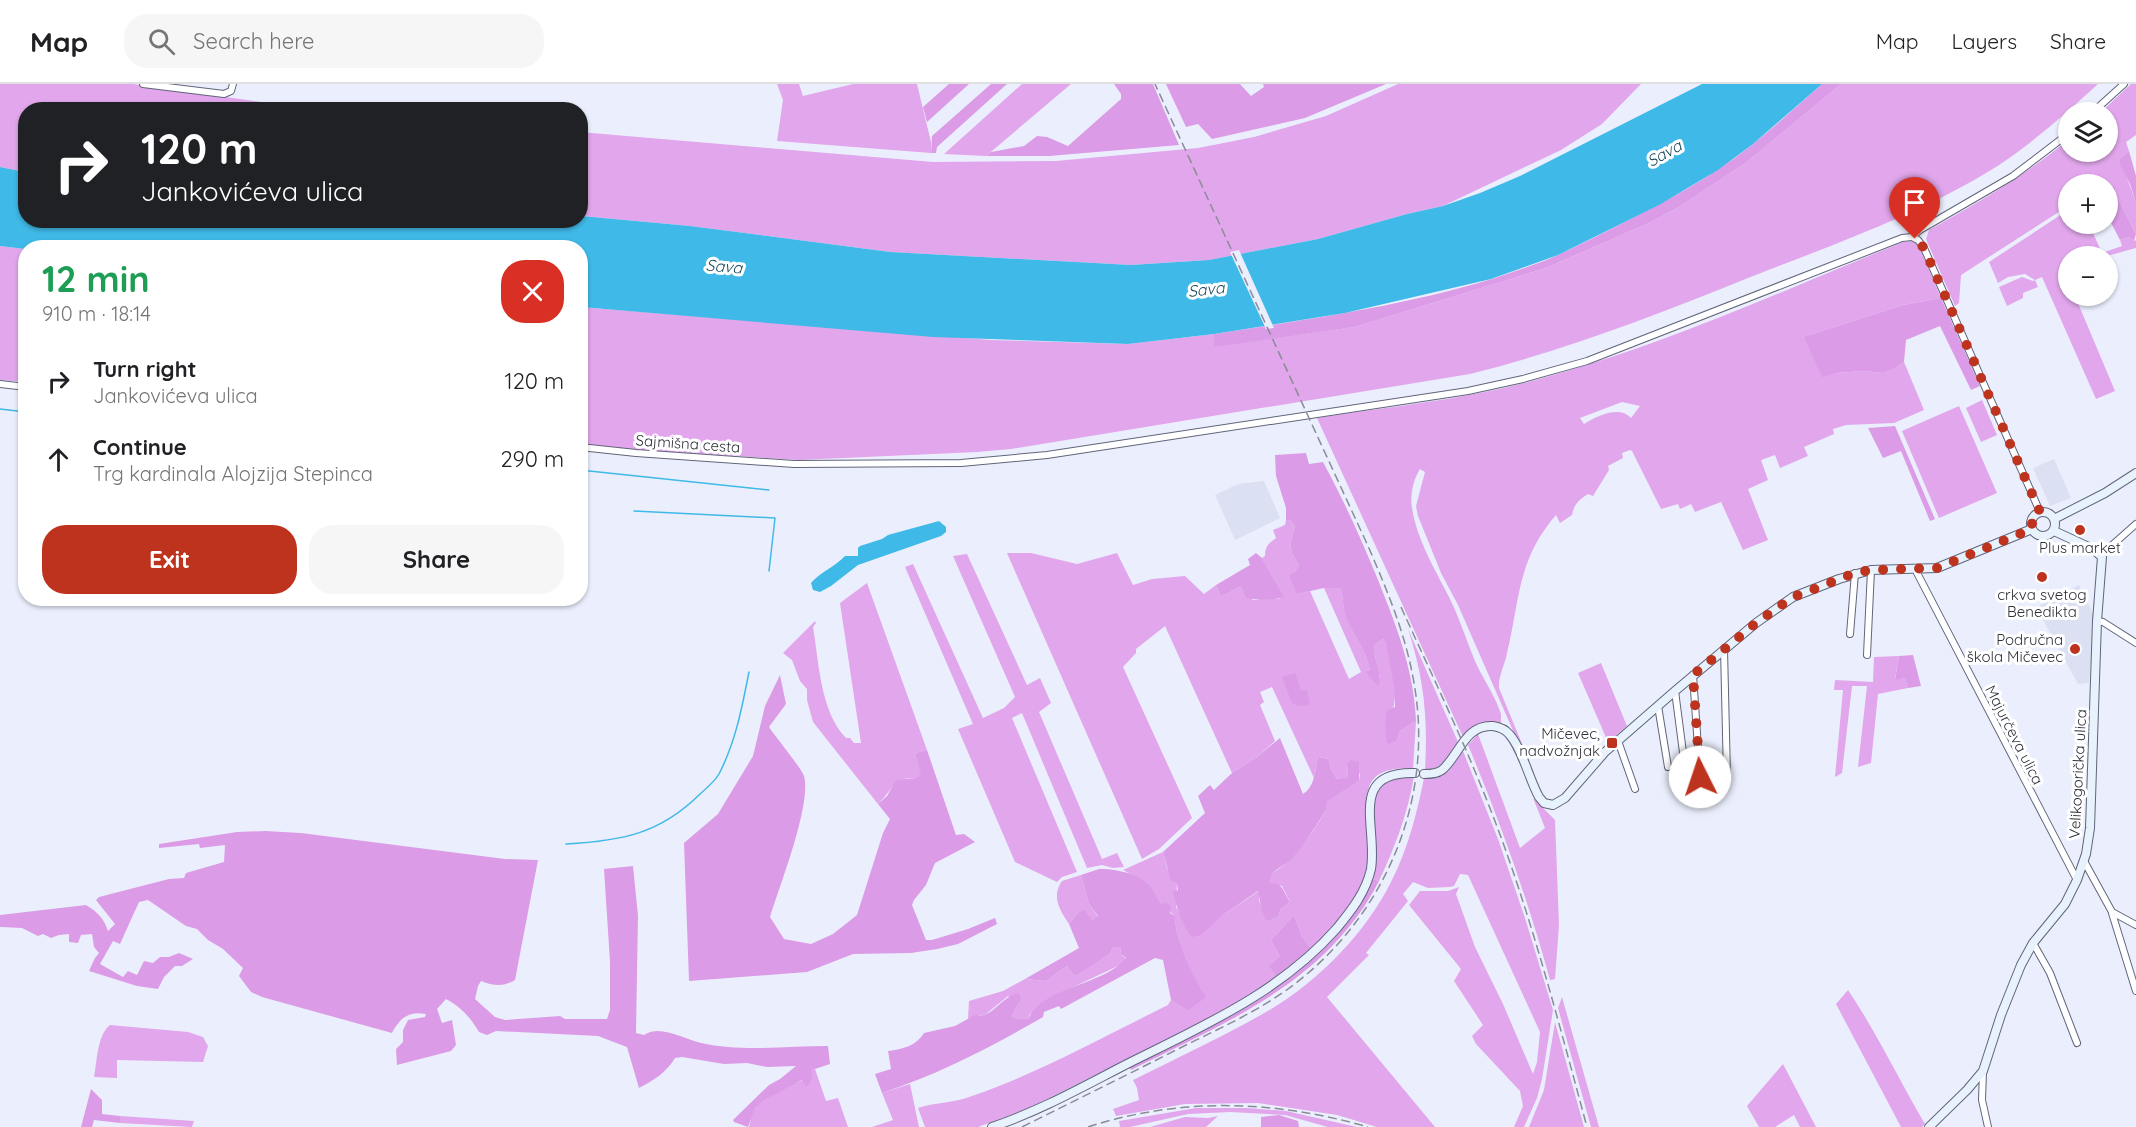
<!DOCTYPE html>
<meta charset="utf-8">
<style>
:root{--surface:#fff;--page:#f6f6f6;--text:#202124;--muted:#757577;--line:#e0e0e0;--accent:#be331d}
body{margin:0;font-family:Quicksand,sans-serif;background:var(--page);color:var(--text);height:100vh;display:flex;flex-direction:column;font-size:22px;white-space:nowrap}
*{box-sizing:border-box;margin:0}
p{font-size:20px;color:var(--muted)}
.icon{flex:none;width:33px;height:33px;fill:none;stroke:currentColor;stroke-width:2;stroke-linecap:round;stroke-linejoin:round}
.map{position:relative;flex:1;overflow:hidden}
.side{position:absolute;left:18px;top:156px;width:570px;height:366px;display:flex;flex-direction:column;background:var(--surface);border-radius:24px;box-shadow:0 2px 4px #0004}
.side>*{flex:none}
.banner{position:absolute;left:18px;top:18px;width:570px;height:126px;border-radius:24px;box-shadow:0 2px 4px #0004;background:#202124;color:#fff;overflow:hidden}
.controls{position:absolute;left:2058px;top:18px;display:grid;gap:12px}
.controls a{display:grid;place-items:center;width:60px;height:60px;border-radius:50%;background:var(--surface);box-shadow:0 2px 4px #0004;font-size:30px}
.pin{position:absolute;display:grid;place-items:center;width:51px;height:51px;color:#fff;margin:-62px -26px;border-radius:50% 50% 50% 0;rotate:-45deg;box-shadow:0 0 6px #0007}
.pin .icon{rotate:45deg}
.me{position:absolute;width:66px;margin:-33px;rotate:356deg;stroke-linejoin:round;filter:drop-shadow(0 0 4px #0008)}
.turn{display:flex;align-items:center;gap:21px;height:126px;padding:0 24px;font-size:27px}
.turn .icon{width:78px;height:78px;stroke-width:2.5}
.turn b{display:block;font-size:42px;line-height:51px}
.round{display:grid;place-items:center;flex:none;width:63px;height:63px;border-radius:24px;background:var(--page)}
.headline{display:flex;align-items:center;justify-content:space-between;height:102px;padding:0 24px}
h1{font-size:36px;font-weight:800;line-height:45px;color:#1e9e55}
.primary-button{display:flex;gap:12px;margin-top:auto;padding:12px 24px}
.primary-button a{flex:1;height:69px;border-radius:24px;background:var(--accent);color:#fff;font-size:24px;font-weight:800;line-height:69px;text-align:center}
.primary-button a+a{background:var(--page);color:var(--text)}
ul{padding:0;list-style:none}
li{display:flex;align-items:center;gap:18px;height:78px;padding:0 24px}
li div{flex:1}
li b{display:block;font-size:22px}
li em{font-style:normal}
header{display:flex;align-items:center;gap:36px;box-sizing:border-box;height:84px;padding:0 30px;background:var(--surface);border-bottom:2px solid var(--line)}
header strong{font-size:28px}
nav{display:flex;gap:33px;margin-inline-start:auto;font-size:21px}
.search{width:420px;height:54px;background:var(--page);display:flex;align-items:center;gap:15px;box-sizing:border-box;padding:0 21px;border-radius:24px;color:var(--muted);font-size:22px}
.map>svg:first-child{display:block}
.built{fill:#dbe0f2}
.green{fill:#e1a6eb;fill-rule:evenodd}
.forest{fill:#db9be6}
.water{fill:#3fb9e7}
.pier{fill:#ebeffd}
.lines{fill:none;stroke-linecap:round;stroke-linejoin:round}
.stream{stroke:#3fb9e7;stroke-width:1.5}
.street-casing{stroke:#60657a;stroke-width:8}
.secondary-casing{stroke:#60657a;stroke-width:10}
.street{stroke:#fff;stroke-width:6}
.secondary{stroke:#e8f2fc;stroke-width:8}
.rail{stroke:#898c97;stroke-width:1.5;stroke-dasharray:9 4.5;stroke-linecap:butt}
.route{stroke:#be331d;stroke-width:10;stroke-dasharray:0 18}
.poi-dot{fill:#be331d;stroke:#fff;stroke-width:2}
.labels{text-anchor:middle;stroke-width:6;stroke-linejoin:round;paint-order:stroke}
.street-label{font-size:15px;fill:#2e3039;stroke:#fff}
.poi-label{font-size:15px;fill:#2e3039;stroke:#fff}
.water-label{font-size:16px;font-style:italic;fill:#1c4d61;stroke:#fff}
</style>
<header>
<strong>Map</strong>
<div class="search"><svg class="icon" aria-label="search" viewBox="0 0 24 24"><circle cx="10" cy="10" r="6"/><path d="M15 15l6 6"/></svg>Search here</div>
<nav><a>Map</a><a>Layers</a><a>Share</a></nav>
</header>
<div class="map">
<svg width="2136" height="1043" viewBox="0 0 2136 1043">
<rect width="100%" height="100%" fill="#ebeffd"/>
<g class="built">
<polygon points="2054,375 2071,414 2050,422 2033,384"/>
<polygon points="1264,397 1280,434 1235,456 1215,411 1238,400"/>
<polygon points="2079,501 2094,532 2089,599 2078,600 2036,523"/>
</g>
<g class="green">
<polygon points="0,0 133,0 312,25 26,26 25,88 0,83"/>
<polygon points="777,0 799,0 803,12 853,0 917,0 931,58 931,69 777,57 783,16"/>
<polygon points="1022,0 1071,0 986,72 944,70"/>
<polygon points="1398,0 1641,0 1602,40 1561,66 1443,122 1407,130 1318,155 1209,176 1131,181 890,168 690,142 581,132 580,48 933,78 1056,77 1198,64 1254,53 1326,32"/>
<path d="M1841 0H2098C2066 29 2033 59 1996 83 1919 131 1832 161 1748 194 1656 231 1566 266 1470 290L1011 365 977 368 799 376 638 366 581 360 580 223 991 256 1128 260 1214 250V262L1355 243 1546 184 1649 139 1679 123 1747 78Z"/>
<path d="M2131 0H2136V51L2126 58 2129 67 2120 74 2136 119V150L2116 111 2115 103H2108V100H2068V122L1961 191 1959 219 1955 222 1926 155 1929 146C1978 119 2025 91 2068 56V68H2108V28H2101Z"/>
<polygon points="2068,126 2068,140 2089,140 2102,169 2122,162 2120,156 2129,153 2134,157 2136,156 2136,164 2107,172 2068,172 2068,182 2064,184 2068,196 2068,212 2075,212 2115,307 2096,315 2042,193 2035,196 2038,203 2023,209 2023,214 2007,222 1999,203 2022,193 2033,197 2035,196 2025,190 2008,193 1998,199 1989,178"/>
<path d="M1913 157 1919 162 1941 214 1903 221 1803 253 1822 292 1837 289 1864 287 1883 289 1894 285 1904 278 1924 326 1894 339 1846 341 1833 345 1834 350 1804 363 1808 372 1780 384 1775 371 1761 376 1768 396 1748 405 1768 456 1743 466 1721 418 1695 428 1691 420 1680 425 1678 420 1661 425 1632 367 1630 366 1622 369 1623 374 1608 382 1609 386 1593 412 1588 410C1579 416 1574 420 1572 431L1560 439 1556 431C1517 476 1520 515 1507 569 1505 581 1498 592 1499 604L1534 689 1532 690 1458 521 1441 489 1418 432 1416 422 1425 388 1420 385C1413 396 1410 411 1412 424 1417 456 1435 485 1449 513 1459 533 1466 555 1475 577 1483 595 1495 611 1501 630V639C1481 637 1478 640 1463 653L1317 334C1388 323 1462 316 1532 297 1660 263 1782 207 1903 158ZM1622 318 1640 322 1631 334C1619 321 1597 332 1584 340L1580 334Z"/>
<polygon points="0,162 25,165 25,298 0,296"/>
<polygon points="1982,316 1997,351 1981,358 1966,324"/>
<polygon points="1959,322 1997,409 1939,434 1902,347"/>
<path d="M1286 436H1290L1295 442C1290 462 1287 463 1299 481L1295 488 1297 510 1310 507 1349 595 1361 588 1324 504H1340C1344 513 1342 523 1346 532 1353 551 1366 566 1370 586L1365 587 1380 594 1374 567V561L1383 555 1386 559C1392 576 1397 602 1394 620 1392 636 1384 642 1388 661L1397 657 1400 647 1416 637 1413 685C1398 683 1375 685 1369 703 1360 729 1374 764 1364 795 1355 822 1331 845 1312 866L1302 852 1294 831 1271 856 1280 873 1278 894 1234 922 1025 1026 978 1043H925L918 1024C936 1018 955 1019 972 1012 1041 988 1103 953 1168 921L1171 916 1188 927 1205 913C1194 894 1174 853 1175 832L1161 820 1147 799 1123 786 1163 768 1167 784 1177 799 1176 823 1180 831 1201 850 1223 831 1259 807V816L1267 838 1278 833 1281 825 1290 818 1282 802 1268 799C1272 785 1282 785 1290 776 1305 761 1316 742 1327 725L1325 718 1359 697 1360 690 1347 680 1348 693 1337 695 1331 685 1329 675 1318 673 1314 694 1272 603 1260 608 1264 618 1260 621 1275 657 1257 673 1232 689 1165 542 1136 565V569L1123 583 1192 734 1159 765 1142 775 1007 469H1031L1077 480 1117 469 1133 501 1152 495 1185 492 1204 510 1216 501 1221 513 1241 502 1253 516 1267 514 1279 515 1283 512 1262 474 1265 472C1265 462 1269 459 1276 454L1273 446 1285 441Z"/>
<polygon points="967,470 1027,601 1040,594 1051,619 1039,628 1102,775 1117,769 1124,783 1113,784 1102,781 1087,784 1022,629 1012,634 1077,788 1062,793 1057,798 1015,778 958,645 973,640 905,483 913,480 983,634 1004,624 1015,613 953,472"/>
<path d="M867 499 927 666 915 669 922 690 916 694C892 693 893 706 878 720L813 638 807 616V605L800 597 792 576 783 569 815 537 816 539 813 543C819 578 820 627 846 654H850L854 659H861L840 519Z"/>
<path d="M1408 545 1458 658C1452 670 1440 687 1425 686 1428 634 1424 594 1408 545Z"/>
<polygon points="1899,572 1895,595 1905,594 1908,604 1878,610 1871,679 1858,683 1867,602 1852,602 1842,689 1835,693 1843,606 1834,606 1835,596 1873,598 1874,573"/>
<polygon points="1601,579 1627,642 1608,658 1578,589"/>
<path d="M1478 650 1520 764 1545 744 1533 714 1555 736 1559 841 1555 895 1550 896C1528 816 1500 737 1468 661Z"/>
<path d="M1463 667 1498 755 1525 834 1553 926 1542 995 1537 1014 1524 1043H1514L1523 1022 1520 1007 1476 960 1472 952 1483 941 1454 897 1461 885 1409 821 1420 807H1448L1459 803 1456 810 1475 863 1503 920 1533 990 1537 978 1540 948 1468 791 1460 790 1454 802 1450 803 1428 804 1413 798 1403 810 1408 817 1366 869 1369 871 1327 913 1435 1043H1377L1337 1031 1258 1019 1185 1020 1116 1032 1113 1025 1139 1016 1137 1004 1133 996C1175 975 1218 955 1259 932 1313 903 1364 852 1391 798 1408 765 1417 729 1424 694 1446 698 1451 683 1463 667Z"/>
<path d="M1414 692C1408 729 1395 763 1379 797L1372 795C1373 787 1375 779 1376 771 1377 750 1364 705 1390 694 1396 692 1407 693 1414 692Z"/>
<path d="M1081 791 1089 820 1098 833 1092 836 1078 829 1069 840C1060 826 1051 813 1062 797Z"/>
<path d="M1113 863H1120L1121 870 1126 875 1120 881 1069 905 1030 930 1028 935 1014 934 1012 932 1018 920 1008 912 986 930 968 935 969 917 1003 907 1025 895 1046 897 1067 882 1074 892C1087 887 1098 877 1110 870Z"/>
<path d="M1848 906C1877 949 1899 996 1925 1040L1922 1043H1901L1836 920Z"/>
<polygon points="1562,913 1599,1043 1591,1043 1558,924"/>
<polygon points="1555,938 1584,1043 1529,1043 1544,1006"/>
<path d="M110 941 188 948 203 953 208 962 203 978 117 976V994L94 993C97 978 97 951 110 941Z"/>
<polygon points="1783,980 1816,1043 1800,1043 1794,1031 1775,1043 1759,1043 1747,1022"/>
<path d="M815 985 826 1017 838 1014 848 1043H749C751 1037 751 1029 755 1024 762 1013 799 996 812 994V986Z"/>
<polygon points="910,1000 919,1043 872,1043 893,1036 882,1009"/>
<polygon points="1196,1024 1247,1024 1286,1027 1357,1043 1328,1043 1285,1031 1230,1028 1188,1030 1130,1043 1120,1043 1119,1037"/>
<polygon points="120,1032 194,1037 192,1043 120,1039"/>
<polygon points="1218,1032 1206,1043 1150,1043 1185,1033 1208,1034"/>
</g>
<g class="forest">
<polygon points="949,0 969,0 927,38 923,23"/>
<polygon points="991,0 1007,0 937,63 936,69 931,69 932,52"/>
<polygon points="1114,0 1153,0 1179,61 1049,72 986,72 991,68 1024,62 1037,52 1047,53 1068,62 1121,15 1121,10"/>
<polygon points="1166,0 1240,0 1251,12 1264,3 1263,0 1386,0 1305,34 1212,55 1198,40 1186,43"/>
<path d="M1822 0H1841L1747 78 1679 123 1649 139 1546 184 1355 243 1214 263V250C1320 233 1429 219 1530 182 1557 173 1583 159 1609 146 1659 121 1710 95 1753 60 1777 41 1799 20 1822 0Z"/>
<polygon points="2129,67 2136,92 2136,119 2130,100 2120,80 2120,74"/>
<polygon points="2108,103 2115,103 2116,111 2136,150 2134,157 2129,153 2120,156 2108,133"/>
<polygon points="1941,214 1980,302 1971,306 1940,242 1906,256 1904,278 1894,285 1883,289 1864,287 1837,289 1822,293 1803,253 1903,221"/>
<polygon points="1895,342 1935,435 1930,437 1901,367 1883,374 1868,344"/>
<path d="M1306 369 1309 380 1323 378C1343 415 1360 452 1376 491 1395 538 1414 585 1416 637L1400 647 1397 657 1388 661C1385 656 1385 633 1387 627L1395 623 1394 601 1386 559 1383 555 1374 561C1373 574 1382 587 1379 601H1377L1365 587 1370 586C1366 566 1353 551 1346 533 1342 523 1344 514 1340 504H1324L1297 510 1289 491 1295 488 1299 481C1287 463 1290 462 1295 442L1290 436H1286V424L1276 392 1275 371Z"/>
<path d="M1256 469 1262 474 1284 513C1277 516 1254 516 1246 514L1241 502 1221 513 1216 501 1250 481 1248 475Z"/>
<polygon points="1913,571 1921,602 1908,604 1905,594 1895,596 1899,572"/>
<polygon points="1295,589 1301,606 1307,606 1310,621 1298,622 1292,619 1282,593"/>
<path d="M780 591 786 620 769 643C775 652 802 685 804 692 812 720 779 803 770 833L784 855 811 860 833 850 857 831 883 749 890 735 878 720 887 712 896 696 916 694 921 690 915 669 927 666 956 751 964 750 975 758 935 779 926 801 914 816 912 821 926 856H932L968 845 995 834 997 840 958 860 937 865 911 869 853 870 807 888 689 897 684 759 718 730 753 672 765 622Z"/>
<path d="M1280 654 1303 710C1315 703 1315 686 1318 673L1329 675 1331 685 1337 695 1348 693 1347 680 1351 676 1359 678V697L1326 718 1327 725C1317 739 1300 770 1287 779 1278 785 1271 787 1269 799 1283 798 1283 807 1290 818L1281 825 1278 833 1267 838 1262 827 1258 807 1223 831 1201 851 1192 853C1181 839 1177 825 1173 808L1178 806 1177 799 1171 797 1163 768 1205 729 1198 712 1210 701 1214 706 1232 689 1257 673Z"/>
<path d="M265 747 301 749 505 775 538 776 515 896C503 903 494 902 481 897L478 902 475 915 495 933 505 936 560 932 565 935H607L610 926V878L604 785 633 782 638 832 636 949 644 951C660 940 683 955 701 959 742 968 787 962 828 962L830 980 812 986V994L809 1001 806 1002 802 996 764 1016 755 1024 748 1043 734 1038 733 1036 769 1001 780 995 796 982 767 983 747 979 724 980 682 973 675 974C667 988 653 997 639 1004L627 963 598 952 496 947 487 951 479 948C470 933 461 923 446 915L437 925 442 939 452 936 456 961 451 967 397 981 396 965 403 958V946L408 936 425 933 426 930C408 927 400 934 392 949L262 913 251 908 239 892 243 884 223 865 208 856 197 845 186 842 148 816 139 818 120 860 113 857 100 880 123 893 128 887 137 891 144 877 153 879 160 873H169L179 869 193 875 182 882H175L164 893 158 905 137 902 89 887 95 874 99 869 94 863 92 850 81 851 78 859 69 858V850L59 851 51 854 43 850 38 852 22 844 0 843V831L86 821C98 828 104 835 108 847L115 840 96 816 99 813 169 795 184 794 186 789 224 778 225 761 200 764 199 760 159 764V760L237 748Z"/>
<path d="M1099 785C1112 784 1138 789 1148 800 1153 805 1157 814 1161 820L1166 819 1171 822 1170 829 1175 832C1174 852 1194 895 1206 913L1188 927 1171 916 1163 876 1155 874 1061 925 1059 922 1044 928 1043 933C991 963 939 990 882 1009L875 990 891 985 888 967C903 965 916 962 924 949L955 942 975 931C991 936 1002 912 1018 909L1021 914 1012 932 1014 934 1028 935C1044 902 1105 901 1126 874L1121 870 1120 863H1113L1110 870C1098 877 1087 887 1074 892L1067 882 1046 897 1025 895 1079 864 1069 840 1078 829 1084 826 1092 836 1098 832 1089 820 1081 791Z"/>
<path d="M1372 795 1379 797C1327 898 1227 938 1131 986L1129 982 1301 883Z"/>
<polygon points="1294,831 1302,852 1312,866 1278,894 1269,882 1280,873 1271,856"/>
<polygon points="91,1005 102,1016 102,1030 120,1032 120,1039 94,1036 92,1043 81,1043"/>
<polygon points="1279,1031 1298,1037 1299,1043 1261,1043 1261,1033"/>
</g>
<g class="water">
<polygon points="1702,0 1822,0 1753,60 1718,86 1659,121 1558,171 1491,195 1345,229 1214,250 1128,260 933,253 581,223 580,164 26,164 25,165 0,162 0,83 25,88 26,136 580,136 581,132 690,142 890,168 1131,181 1209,176 1318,155 1407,130 1443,122 1480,109 1520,92"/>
<path d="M939 437 946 443V448L941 452 858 481 831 502 820 508 813 506 811 499C820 488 835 483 845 472H858V464L860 462 882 455 888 451Z"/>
</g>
<polygon class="pier" points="1239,166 1274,244 1266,245 1230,168"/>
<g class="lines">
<g class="stream">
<polyline points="0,325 26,328"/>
<polyline points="580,386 769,406"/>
<polyline points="634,427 775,434 769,487"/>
<path d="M566 760C621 757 660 750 700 710 707 704 715 697 719 690 736 657 742 623 749 588"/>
</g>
<defs>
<g id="street">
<polyline points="143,0 224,10 231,7 233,0"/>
<polyline points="2093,28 2124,0"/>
<polyline points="1912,153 1918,156 1924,164 2040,428"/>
<polyline points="0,300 26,303"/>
<polyline points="580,363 636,369 794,380 961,379 1047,371 1468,307 1523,295 1587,277 1902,154 1912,153 1920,146 2013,92 2068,50"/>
<polyline points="2101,471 2136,440"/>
<polyline points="1915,485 2077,796"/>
<polyline points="2097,537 2103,538 2136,559"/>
<polyline points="1850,550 1855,489"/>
<polyline points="1724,565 1727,692"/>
<polyline points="1867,571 1871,486"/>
<polyline points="1693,591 1700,693"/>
<polyline points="1675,607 1687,699"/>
<polyline points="1658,622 1668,683"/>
<polyline points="1618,657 1635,705"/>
<polyline points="2084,777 2112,828 2136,841"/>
<polyline points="2112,829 2136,907"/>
<polyline points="2033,859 2050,889 2077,959"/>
<polyline points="1983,987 1982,1016 1988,1043"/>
</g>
<g id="secondary">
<circle cx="2043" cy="440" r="12"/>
<polyline points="2054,435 2105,409 2136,389"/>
<path d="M1424 690C1430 690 1437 690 1442 686 1459 672 1465 640 1493 642 1499 643 1505 645 1509 650 1522 664 1529 695 1539 713L1544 719 1553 721 1565 714 1605 668 1675 607 1756 539 1793 513 1839 495 1871 486 1937 484 2032 445"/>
<path d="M992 1043C1040 1027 1084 1002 1129 979 1203 942 1281 908 1337 844 1351 827 1366 808 1371 785 1378 743 1347 687 1415 689"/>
<polyline points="1929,1043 1967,1006 1983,987 2001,931 2021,881 2033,859 2065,820 2077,796 2086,770 2090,744 2097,537 2102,473 2093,465 2054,447"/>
</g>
</defs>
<use href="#street" class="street-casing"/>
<use href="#secondary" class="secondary-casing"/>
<use href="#street" class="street"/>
<use href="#secondary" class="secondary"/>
<g class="rail">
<path d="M1401 523C1436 600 1473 676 1502 756 1536 850 1561 947 1587 1043"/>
<path d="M1022 1043C1074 1017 1125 992 1176 966 1214 947 1253 930 1288 905 1384 835 1435 717 1414 599 1406 551 1387 506 1368 462L1155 0"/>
<path d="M1088 1043C1180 1013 1275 1016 1368 1043"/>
</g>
</g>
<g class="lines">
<polyline class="route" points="1700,693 1693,591 1756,539 1793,513 1804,509 1855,489 1871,486 1937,484 2032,445 2032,434 2040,428 1924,164 1915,155"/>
</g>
<g class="poi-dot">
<circle cx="2080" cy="446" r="6"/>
<circle cx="2042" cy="493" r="6"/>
<circle cx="2075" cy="565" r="6"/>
<rect x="1606" y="653" width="12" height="12" rx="3"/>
</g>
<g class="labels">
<g class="street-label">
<text transform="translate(688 360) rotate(4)" y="5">Sajmišna cesta</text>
<text transform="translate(2014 651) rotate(63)" y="5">Majurčeva ulica</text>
<text transform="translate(2078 690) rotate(-87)" y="5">Velikogorička ulica</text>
</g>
<g class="poi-label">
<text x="2080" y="469">Plus market</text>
<text x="2042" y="516">crkva svetog<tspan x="2042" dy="17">Benedikta</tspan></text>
<text x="2063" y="561" text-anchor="end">Područna<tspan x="2063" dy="17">škola Mičevec</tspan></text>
<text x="1600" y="655" text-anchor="end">Mičevec,<tspan x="1600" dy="17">nadvožnjak</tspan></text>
</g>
<g class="water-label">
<text transform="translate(1664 69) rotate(-29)" y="6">Sava</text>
<text transform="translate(724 182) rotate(5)" y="6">Sava</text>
<text transform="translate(1206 205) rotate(-6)" y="6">Sava</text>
</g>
</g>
</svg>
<div class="controls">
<a><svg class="icon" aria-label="layers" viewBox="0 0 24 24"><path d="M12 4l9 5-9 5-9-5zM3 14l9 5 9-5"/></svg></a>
<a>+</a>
<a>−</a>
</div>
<div class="pin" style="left:1915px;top:155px;background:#d93025"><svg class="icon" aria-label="arrive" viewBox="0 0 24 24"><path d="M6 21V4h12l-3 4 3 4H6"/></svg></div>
<svg class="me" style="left:1700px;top:693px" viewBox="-20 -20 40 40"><circle r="19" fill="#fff"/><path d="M0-13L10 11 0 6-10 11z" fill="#be331d"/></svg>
<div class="banner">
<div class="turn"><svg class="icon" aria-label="right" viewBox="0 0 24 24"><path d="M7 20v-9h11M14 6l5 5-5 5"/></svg><div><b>120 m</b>Jankovićeva ulica</div></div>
</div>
<section class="side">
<div class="headline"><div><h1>12 min</h1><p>910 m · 18:14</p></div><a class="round" style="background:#d93025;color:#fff"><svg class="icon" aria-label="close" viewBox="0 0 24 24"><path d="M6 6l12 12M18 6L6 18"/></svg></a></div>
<ul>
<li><svg class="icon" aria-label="right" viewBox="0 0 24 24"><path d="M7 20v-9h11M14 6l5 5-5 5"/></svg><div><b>Turn right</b><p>Jankovićeva ulica</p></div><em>120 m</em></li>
<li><svg class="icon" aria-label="ahead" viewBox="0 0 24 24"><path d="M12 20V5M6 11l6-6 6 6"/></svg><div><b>Continue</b><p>Trg kardinala Alojzija Stepinca</p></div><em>290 m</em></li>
</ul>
<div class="primary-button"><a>Exit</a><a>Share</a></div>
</section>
</div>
